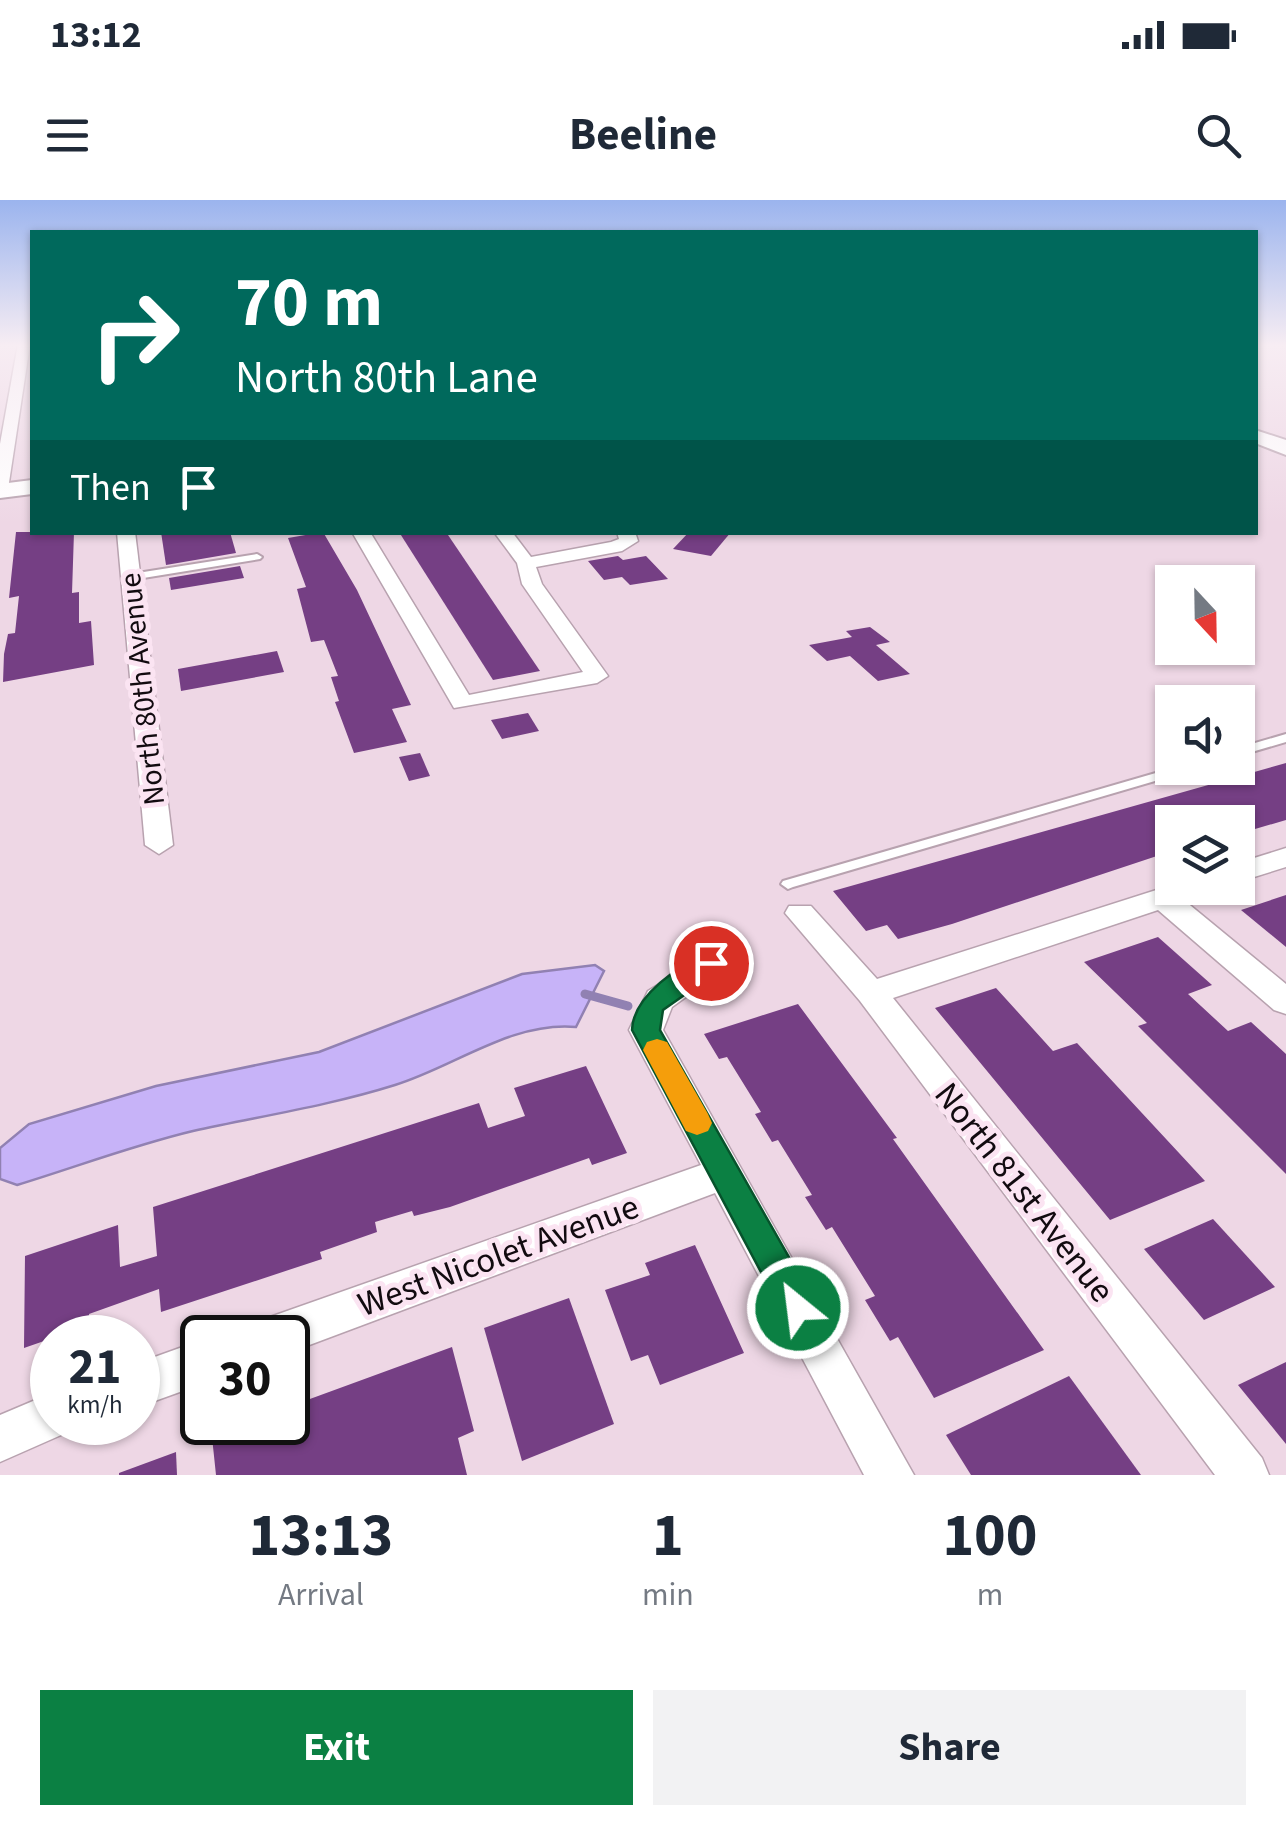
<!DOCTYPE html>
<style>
:root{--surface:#fff;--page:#f2f2f3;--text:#1f2937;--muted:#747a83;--accent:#0b8043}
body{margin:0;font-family:"Source Sans 3",sans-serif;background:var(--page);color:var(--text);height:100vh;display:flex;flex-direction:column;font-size:38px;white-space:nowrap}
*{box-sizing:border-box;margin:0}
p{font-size:32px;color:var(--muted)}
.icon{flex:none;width:55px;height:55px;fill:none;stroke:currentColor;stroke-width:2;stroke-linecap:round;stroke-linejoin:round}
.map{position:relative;height:1275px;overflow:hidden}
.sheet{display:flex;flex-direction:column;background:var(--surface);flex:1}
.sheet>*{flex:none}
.guide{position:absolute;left:30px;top:30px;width:1228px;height:305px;border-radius:0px;box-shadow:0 2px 8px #0004;background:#00695c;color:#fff;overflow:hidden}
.needle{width:65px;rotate:158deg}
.controls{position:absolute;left:1155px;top:365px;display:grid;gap:20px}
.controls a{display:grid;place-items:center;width:100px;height:100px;border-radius:0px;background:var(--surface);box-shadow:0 2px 8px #0004;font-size:50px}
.speed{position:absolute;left:30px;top:1115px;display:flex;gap:20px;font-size:50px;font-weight:700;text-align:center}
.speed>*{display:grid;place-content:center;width:130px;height:130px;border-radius:50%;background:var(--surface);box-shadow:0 2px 8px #0004;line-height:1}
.speed small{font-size:25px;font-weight:400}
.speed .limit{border:5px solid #111;border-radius:15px;background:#fff;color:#111}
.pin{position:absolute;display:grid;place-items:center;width:85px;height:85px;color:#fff;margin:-42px;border:5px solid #fff;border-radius:50%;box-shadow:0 2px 10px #0007}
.me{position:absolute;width:110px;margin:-55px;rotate:331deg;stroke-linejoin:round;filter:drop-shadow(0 0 8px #0008)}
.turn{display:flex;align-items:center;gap:35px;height:210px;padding:0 40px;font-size:45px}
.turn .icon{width:130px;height:130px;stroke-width:2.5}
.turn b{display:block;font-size:70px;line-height:85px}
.then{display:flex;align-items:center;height:95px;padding:0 40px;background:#0003;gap:20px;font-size:38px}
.eta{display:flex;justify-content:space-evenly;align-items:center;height:170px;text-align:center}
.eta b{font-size:60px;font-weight:700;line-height:70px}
.action{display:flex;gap:20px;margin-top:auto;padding:20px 40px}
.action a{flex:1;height:115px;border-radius:0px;background:var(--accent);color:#fff;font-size:40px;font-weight:700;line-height:115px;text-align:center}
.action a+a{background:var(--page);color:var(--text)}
.status{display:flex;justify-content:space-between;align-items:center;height:70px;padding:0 50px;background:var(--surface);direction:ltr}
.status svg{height:28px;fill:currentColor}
header{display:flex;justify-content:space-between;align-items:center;height:130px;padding:0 40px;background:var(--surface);font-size:45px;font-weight:700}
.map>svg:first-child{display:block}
.water{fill:#c7b3f8;stroke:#9181b2;stroke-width:2.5}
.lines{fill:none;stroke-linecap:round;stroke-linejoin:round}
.stream{stroke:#9181b2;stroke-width:9}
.building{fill:#753f84}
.service-casing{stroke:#b8a2af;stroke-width:4}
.minor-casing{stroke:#b8a2af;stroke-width:3}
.secondary-casing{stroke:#b8a2af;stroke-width:4}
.service{fill:#fff;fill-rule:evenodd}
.minor{fill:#fff;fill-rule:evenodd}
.secondary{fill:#fff;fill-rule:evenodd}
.route{fill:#0b8043;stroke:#07532c;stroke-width:2.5}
.slow{fill:#f59e0b}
.labels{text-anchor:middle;stroke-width:10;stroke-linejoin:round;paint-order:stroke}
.street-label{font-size:30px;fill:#120b10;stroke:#fbe4f2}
.near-street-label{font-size:35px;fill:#120b10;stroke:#fbe4f2}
</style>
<div class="status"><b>13:12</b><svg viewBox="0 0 49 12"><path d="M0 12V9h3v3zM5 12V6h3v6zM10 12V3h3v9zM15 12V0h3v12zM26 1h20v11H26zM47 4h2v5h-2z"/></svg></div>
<header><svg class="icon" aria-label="menu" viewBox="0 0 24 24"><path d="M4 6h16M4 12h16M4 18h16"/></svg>Beeline<svg class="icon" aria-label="search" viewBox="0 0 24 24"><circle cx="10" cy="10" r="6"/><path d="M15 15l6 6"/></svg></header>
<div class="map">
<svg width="1286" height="1275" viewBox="0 0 1286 1275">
<rect width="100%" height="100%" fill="#eed7e5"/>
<path class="water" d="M595 765 604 771 576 827C512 821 454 867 395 885 328 906 261 916 193 931 134 945 76 967 17 985L0 979V948L29 924 156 886 319 852 522 774Z"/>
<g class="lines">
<polyline class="stream" points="585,794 628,806"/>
</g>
<g class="building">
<polygon points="16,332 74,332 72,393 79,392 79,423 91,421 94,465 3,482 4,454 8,434 15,433 19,396 9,398"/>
<polygon points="161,332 230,332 236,353 166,365"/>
<polygon points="323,332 357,390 411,505 392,509 407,542 354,553 335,502 339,501 331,477 338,476 324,440 311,442 297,389 306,387 288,338"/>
<polygon points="399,332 446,332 540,471 493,480"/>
<polygon points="689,332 731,332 711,356 673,349"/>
<polygon points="618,356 623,360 646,356 668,379 630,385 622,377 604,380 588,361"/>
<polygon points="240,366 244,378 171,390 169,378"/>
<polygon points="870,427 890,442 876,445 910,474 878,481 850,456 827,461 809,445 852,437 846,431"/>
<polygon points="277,451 284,472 181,491 178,469"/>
<polygon points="528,513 539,531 502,539 491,520"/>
<polygon points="420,553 430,576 409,581 399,557"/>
<polygon points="1286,563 1286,620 1238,634 1238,622 1172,622 1172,651 952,724 898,739 887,725 866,731 833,691"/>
<polygon points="1286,695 1286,747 1241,710"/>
<polygon points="1158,737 1212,785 1188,794 1228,831 1251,822 1286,854 1286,974 1138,826 1147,823 1084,762"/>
<polygon points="996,788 1053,851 1077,843 1205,981 1110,1020 935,808"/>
<polygon points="798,804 897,938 893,939 1044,1150 934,1198 898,1137 890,1141 865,1100 875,1096 832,1027 826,1030 805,997 812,995 778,940 772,942 755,914 761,912 727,857 719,859 704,834"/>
<polygon points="586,866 627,953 592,965 589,958 450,1007 414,1016 412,1011 375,1022 377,1032 320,1052 322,1059 161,1112 159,1089 89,1114 90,1125 24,1148 25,1056 118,1025 120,1067 157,1056 153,1007 479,903 488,928 525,916 514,888"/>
<polygon points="1213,1019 1275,1087 1204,1120 1144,1049"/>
<polygon points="695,1045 744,1153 660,1185 648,1155 631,1161 605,1090 650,1075 645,1063"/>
<polygon points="569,1098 614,1224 522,1261 484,1128"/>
<polygon points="452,1147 474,1231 458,1238 467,1275 216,1275 212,1237 249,1222 288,1222 288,1207"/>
<polygon points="1286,1162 1286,1244 1238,1185"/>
<polygon points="1069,1176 1141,1275 971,1275 946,1235"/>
<polygon points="176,1252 177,1275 119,1275 119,1273"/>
</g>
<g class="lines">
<defs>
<g id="service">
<polygon points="257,354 262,357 260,359 131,380 126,377 131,374"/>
<polygon points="1286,534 1286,542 1238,556 1238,548"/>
<polygon points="1173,568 1191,568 1189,571 793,687 788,689 781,684 783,681"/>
</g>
<g id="minor">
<polygon points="18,144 30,144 8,289 0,294 0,244"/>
<polygon points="117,332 135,332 173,645 159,654 145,645"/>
<polygon points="352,332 370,332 469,495 583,472 522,384 517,363 494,332 512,332 531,357 611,342 619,339 617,332 635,332 638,341 622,351 536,367 542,384 608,476 597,483 454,508"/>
<polygon points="1286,648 1286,667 1238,682 1238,663"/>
<polygon points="1172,685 1209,688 1205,695 1185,701 1286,784 1286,814 1274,810 1158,710 893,798 1262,1258 1269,1275 1215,1275 860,801 785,713 789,706 811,706 877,779"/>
<polygon points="711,752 722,755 727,763 722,771 672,807 663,830 914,1275 864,1275 715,993 288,1153 288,1138 248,1138 255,1123 270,1117 701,965 629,830 648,791"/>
<polygon points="202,1140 202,1184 138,1207 138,1163"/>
<polygon points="52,1193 52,1222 72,1222 68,1232 0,1262 0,1215"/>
</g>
<g id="secondary">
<polygon points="1255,230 1286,240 1286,255 1255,243"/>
<polygon points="32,280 32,294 0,298 0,284"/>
</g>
</defs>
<use href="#service" class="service-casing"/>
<use href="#minor" class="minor-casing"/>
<use href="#secondary" class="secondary-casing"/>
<use href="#service" class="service"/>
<use href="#minor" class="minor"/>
<use href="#secondary" class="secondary"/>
</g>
<linearGradient id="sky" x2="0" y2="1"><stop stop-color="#9bb4ee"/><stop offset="0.45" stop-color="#f7edf3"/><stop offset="1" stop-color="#f7edf3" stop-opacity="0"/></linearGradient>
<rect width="1286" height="323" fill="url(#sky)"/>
<path class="route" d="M711 754 720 757 724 763 720 770 663 810 660 830 811 1096 816 1108 811 1119 798 1124 786 1119 632 830C633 796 680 763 711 754Z"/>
<polygon class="slow" points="657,839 667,842 708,914 712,923 708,931 697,935 686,931 643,850 647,842"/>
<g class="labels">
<g class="street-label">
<text transform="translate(142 489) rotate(-96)" y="10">North 80th Avenue</text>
</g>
<g class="near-street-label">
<text transform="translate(1025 992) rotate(52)" y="12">North 81st Avenue</text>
<text transform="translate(498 1055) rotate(-20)" y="12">West Nicolet Avenue</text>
</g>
</g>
</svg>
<div class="controls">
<a><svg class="needle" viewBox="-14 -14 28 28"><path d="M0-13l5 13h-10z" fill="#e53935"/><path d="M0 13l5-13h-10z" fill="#747a83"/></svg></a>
<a><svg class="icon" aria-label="sound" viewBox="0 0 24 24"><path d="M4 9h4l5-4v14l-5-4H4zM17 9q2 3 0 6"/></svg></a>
<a><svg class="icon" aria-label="layers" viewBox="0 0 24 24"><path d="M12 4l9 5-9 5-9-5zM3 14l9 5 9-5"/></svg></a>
</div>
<div class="speed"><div>21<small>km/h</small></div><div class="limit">30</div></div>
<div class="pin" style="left:711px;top:763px;background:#d93025"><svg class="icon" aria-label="arrive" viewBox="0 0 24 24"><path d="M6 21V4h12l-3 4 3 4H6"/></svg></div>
<svg class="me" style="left:798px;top:1108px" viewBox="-20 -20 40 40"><circle r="17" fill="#0b8043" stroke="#fff" stroke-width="3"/><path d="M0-11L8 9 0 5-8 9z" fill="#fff"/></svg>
<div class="guide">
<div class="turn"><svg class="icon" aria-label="right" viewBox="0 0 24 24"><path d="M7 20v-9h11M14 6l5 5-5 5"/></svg><div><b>70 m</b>North 80th Lane</div></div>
<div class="then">Then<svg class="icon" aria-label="arrive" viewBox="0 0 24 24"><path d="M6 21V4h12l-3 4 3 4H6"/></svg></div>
</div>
</div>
<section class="sheet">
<div class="eta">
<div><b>13:13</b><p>Arrival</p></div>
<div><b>1</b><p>min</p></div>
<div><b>100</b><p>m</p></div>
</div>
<div class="action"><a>Exit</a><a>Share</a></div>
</section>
